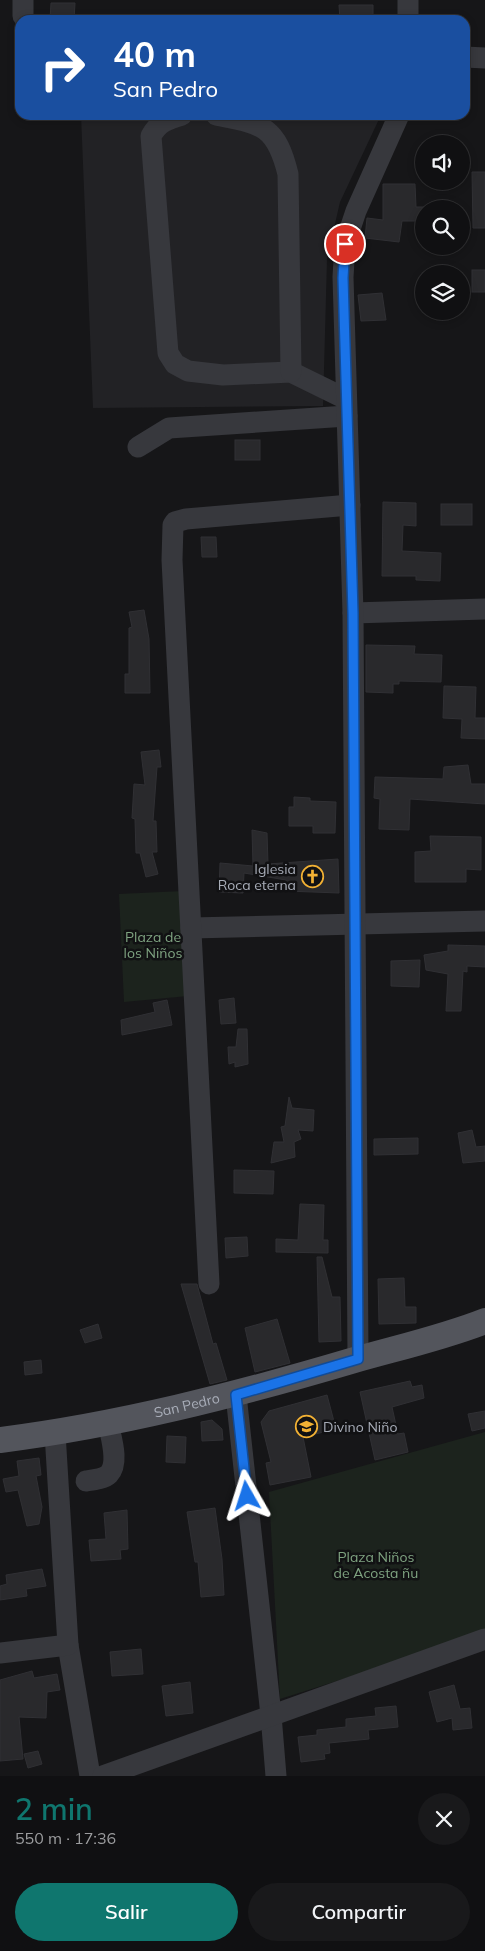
<!DOCTYPE html>
<html lang="es">
<meta charset="utf-8">
<style>
:root{--surface:#101012;--page:#19191b;--text:#f1f3f6;--muted:#9c9d9f;--line:#303032;--accent:#0f766e}
body{margin:0;font-family:Mulish,sans-serif;background:var(--page);color:var(--text);height:100vh;display:flex;flex-direction:column;font-size:19px;white-space:nowrap}
*{box-sizing:border-box;margin:0}
p{font-size:16px;color:var(--muted)}
.icon{flex:none;width:28px;height:28px;fill:none;stroke:currentColor;stroke-width:2;stroke-linecap:round;stroke-linejoin:round}
.map{position:relative;height:1776px;overflow:hidden}
.details{display:flex;flex-direction:column;background:var(--surface);flex:1}
.details>*{flex:none}
.top-card{position:absolute;left:15px;top:15px;width:455px;height:105px;border-radius:15px;box-shadow:0 2px 8px #0003,0 0 0 1px var(--line);background:#1a4fa0;color:#fff;overflow:hidden}
.fabs{position:absolute;left:415px;top:135px;display:grid;gap:10px}
.fabs a{display:grid;place-items:center;width:55px;height:55px;border-radius:50%;background:var(--surface);box-shadow:0 2px 8px #0003,0 0 0 1px var(--line);font-size:25px}
.pin{position:absolute;display:grid;place-items:center;width:42px;height:42px;color:#fff;margin:-21px;border:2px solid #fff;border-radius:50%;box-shadow:0 1px 5px #0007}
.me{position:absolute;width:55px;margin:-28px;rotate:354deg;stroke-linejoin:round;filter:drop-shadow(0 0 4px #0008)}
.turn{display:flex;align-items:center;gap:18px;height:105px;padding:0 15px;font-size:22px}
.turn .icon{width:65px;height:65px;stroke-width:2.5}
.turn b{display:block;font-size:35px;line-height:42px}
.round{display:grid;place-items:center;flex:none;width:52px;height:52px;border-radius:26px;background:var(--page)}
.summary{display:flex;align-items:center;justify-content:space-between;height:85px;padding:0 15px}
h1{font-size:30px;font-weight:600;line-height:38px;color:var(--accent)}
.primary-button{display:flex;gap:10px;margin-top:auto;padding:10px 15px}
.primary-button a{flex:1;height:58px;border-radius:30px;background:var(--accent);color:#fff;font-size:20px;font-weight:600;line-height:58px;text-align:center}
.primary-button a+a{background:var(--page);color:var(--text)}
.map>svg:first-child{display:block}
.built{fill:#222225}
.green{fill:#1c231d}
.building{fill:#29292c;stroke:#303034}
.lines{fill:none;stroke-linecap:round;stroke-linejoin:round}
.minor{stroke:#37383d;stroke-width:21}
.major{stroke:#53555c;stroke-width:26}
.route-casing{stroke:#114b97;stroke-width:12}
.route{stroke:#1a73e8;stroke-width:9}
.labels{text-anchor:middle;stroke-width:5;stroke-linejoin:round;paint-order:stroke}
.poi-label{font-size:14px;fill:#a8adb8;stroke:#111113;text-anchor:end}
.park-label{font-size:14px;fill:#7fa381;stroke:#111113}
.street-label{font-size:14px;fill:#a8adb8;stroke:#111113}
</style>
<div class="map">
<svg width="485" height="1776" viewBox="0 0 485 1776">
<rect width="100%" height="100%" fill="#161618"/>
<polygon class="built" points="81,115 381,115 340,202 327,259 323,406 93,408"/>
<g class="green">
<polygon points="183,891 188,996 124,1002 119,894"/>
<polygon points="485,1432 485,1634 280,1699 269,1492"/>
</g>
<g class="building">
<polygon points="51,3 75,3 74,20 50,20"/>
<polygon points="339,5 373,5 373,20 340,20"/>
<polygon points="472,172 485,172 485,228 473,228"/>
<polygon points="383,184 415,184 416,207 424,207 424,221 402,221 399,242 365,238 367,218 383,220"/>
<rect x="472" y="270" width="13" height="22"/>
<polygon points="382,293 386,320 361,321 358,295"/>
<rect x="235" y="440" width="25" height="20"/>
<polygon points="383,502 416,503 416,526 403,525 402,551 441,553 440,581 416,580 416,576 382,576"/>
<rect x="441" y="504" width="31" height="21"/>
<polygon points="201,537 216,537 217,557 202,557"/>
<polygon points="144,610 149,639 150,693 125,693 125,674 129,674 129,628 132,627 129,612"/>
<polygon points="366,645 415,646 414,654 442,655 441,682 399,681 399,684 393,684 393,693 366,692"/>
<polygon points="444,686 476,687 475,718 485,718 485,739 461,738 462,719 443,718"/>
<polygon points="159,750 161,767 157,767 153,821 156,821 157,852 152,852 158,874 146,877 140,853 136,853 135,819 132,818 134,784 145,785 141,752"/>
<polygon points="468,765 471,784 485,784 485,804 410,799 409,830 379,829 380,799 374,798 375,777 443,779 444,767"/>
<polygon points="294,797 310,798 310,801 336,802 335,833 313,833 313,826 289,826 289,807 294,807"/>
<polygon points="252,830 267,833 268,864 338,859 339,893 286,891 286,880 244,873 243,893 219,892 220,863 253,866"/>
<polygon points="430,836 481,837 481,870 466,869 466,882 415,882 415,852 431,851"/>
<polygon points="448,945 485,946 485,967 467,966 467,972 463,971 461,1011 446,1011 448,974 426,970 424,955 448,951"/>
<polygon points="420,960 419,987 391,986 391,961"/>
<polygon points="234,998 236,1023 221,1024 219,1000"/>
<polygon points="167,1000 172,1025 122,1035 121,1020 155,1012 153,1003"/>
<polygon points="238,1029 247,1029 248,1064 235,1067 235,1062 229,1064 228,1047 236,1047"/>
<polygon points="289,1097 292,1108 314,1110 313,1131 298,1130 301,1139 294,1142 295,1157 271,1163 274,1142 284,1142 281,1127 285,1126"/>
<polygon points="472,1130 476,1147 485,1146 485,1161 463,1163 458,1133"/>
<polygon points="418,1138 418,1154 374,1155 374,1139"/>
<polygon points="234,1170 274,1171 273,1194 234,1193"/>
<polygon points="300,1204 324,1205 323,1240 328,1240 328,1253 276,1252 276,1239 298,1240"/>
<polygon points="247,1237 248,1256 226,1258 225,1238"/>
<polygon points="317,1257 322,1257 332,1297 340,1297 341,1341 319,1342"/>
<polygon points="404,1278 405,1307 416,1307 416,1323 379,1324 378,1279"/>
<polygon points="181,1284 197,1284 213,1344 216,1343 227,1380 210,1384"/>
<polygon points="277,1319 290,1363 255,1372 245,1328"/>
<polygon points="98,1324 102,1338 85,1343 80,1330"/>
<polygon points="41,1360 42,1373 25,1375 24,1362"/>
<polygon points="410,1381 412,1387 422,1385 424,1398 392,1407 398,1434 404,1433 408,1452 375,1460 360,1392"/>
<polygon points="327,1395 336,1429 303,1437 311,1477 270,1485 266,1463 271,1462 261,1422 269,1411"/>
<polygon points="485,1411 485,1428 472,1431 468,1414"/>
<polygon points="212,1420 222,1429 223,1440 202,1441 201,1422"/>
<polygon points="167,1436 186,1437 185,1463 166,1462"/>
<polygon points="39,1458 41,1475 36,1476 42,1507 39,1524 27,1526 18,1490 6,1492 3,1479 19,1476 17,1461"/>
<polygon points="215,1508 222,1559 224,1595 201,1597 198,1562 195,1562 187,1512"/>
<polygon points="127,1510 128,1549 120,1550 121,1559 91,1561 89,1540 106,1539 104,1513"/>
<polygon points="42,1569 46,1586 26,1589 27,1596 0,1600 0,1586 7,1584 6,1575"/>
<polygon points="141,1649 143,1674 112,1676 110,1652"/>
<polygon points="32,1671 34,1678 57,1674 60,1690 47,1692 46,1718 19,1717 23,1759 0,1761 0,1680"/>
<polygon points="190,1682 193,1713 166,1716 162,1686"/>
<polygon points="454,1685 460,1709 470,1708 472,1728 453,1730 452,1718 437,1722 429,1692"/>
<polygon points="396,1706 398,1727 368,1730 369,1739 329,1743 330,1753 324,1754 325,1759 301,1762 298,1737 317,1735 317,1730 346,1727 346,1719 376,1716 375,1708"/>
<polygon points="38,1751 42,1764 28,1768 24,1754"/>
</g>
<g class="lines">
<g class="minor">
<polyline points="23,0 23,16"/>
<polyline points="408,20 408,0"/>
<polyline points="465,57 485,58"/>
<path d="M182 115C167 119 158 123 151 136L168 353 175 364 188 371 223 375 291 372 346 399"/>
<path d="M216 115C262 124 276 125 288 174L291 372"/>
<polyline points="138,447 169,428 347,416"/>
<polyline points="353,613 485,609"/>
<polyline points="191,928 485,921"/>
<polyline points="209,1284 172,560 173,525 175,522 186,519 350,505"/>
<polyline points="358,1359 353,613 343,277 345,244 356,211 399,115"/>
<polyline points="236,1395 271,1715 276,1776"/>
<path d="M86 1481C93 1480 104 1479 109 1474 120 1462 110 1435 108 1422"/>
<polyline points="68,1645 90,1776"/>
<polyline points="0,1653 68,1645 55,1433"/>
<polyline points="103,1776 485,1639"/>
</g>
<path class="major" id="s1" d="M0 1440C119 1425 236 1395 351 1361 396 1348 442 1338 485 1321"/>
</g>
<g class="lines">
<defs>
<polyline id="route" points="247,1496 236,1395 358,1359 353,613 343,278 345,244"/>
</defs>
<use href="#route" class="route-casing"/>
<use href="#route" class="route"/>
</g>
<defs>
<symbol id="church-ring" viewBox="-11 -11 22 22"><circle r="9.5" fill="#111113" stroke="#f2b134" stroke-width="1.5"/><path d="M-1.2-6h2.4v3.5h3.3v2.4h-3.3V6h-2.4V-.1h-3.3v-2.4h3.3Z" fill="#f2b134"/></symbol>
<symbol id="school-ring" viewBox="-11 -11 22 22"><circle r="9.5" fill="#111113" stroke="#f2b134" stroke-width="1.5"/><path d="M0-5L7-2L0 1L-7-2ZM-4 1L0 2.5L4 1V4Q0 6-4 4Z" fill="#f2b134"/></symbol>
</defs>
<g fill-rule="evenodd">
<use href="#church-ring" x="300" y="864" width="25" height="25"/>
<use href="#school-ring" x="294" y="1414" width="25" height="25"/>
</g>
<g class="labels">
<g class="poi-label">
<text x="296" y="874">Iglesia<tspan x="296" dy="16">Roca eterna</tspan></text>
<text x="323" y="1432" text-anchor="start">Divino Niño</text>
</g>
<g class="park-label">
<text x="153" y="942">Plaza de<tspan x="153" dy="16">los Niños</tspan></text>
<text x="376" y="1562">Plaza Niños<tspan x="376" dy="16">de Acosta ñu</tspan></text>
</g>
<g class="street-label">
<text dy="5" stroke="none"><textPath href="#s1" startOffset="190">San Pedro</textPath></text>
</g>
</g>
</svg>
<div class="fabs">
<a><svg class="icon" aria-label="sound" viewBox="0 0 24 24"><path d="M4 9h4l5-4v14l-5-4H4zM17 9q2 3 0 6"/></svg></a>
<a><svg class="icon" aria-label="search" viewBox="0 0 24 24"><circle cx="10" cy="10" r="6"/><path d="M15 15l6 6"/></svg></a>
<a><svg class="icon" aria-label="layers" viewBox="0 0 24 24"><path d="M12 4l9 5-9 5-9-5zM3 14l9 5 9-5"/></svg></a>
</div>
<div class="pin" style="left:345px;top:244px;background:#d93025"><svg class="icon" aria-label="arrive" viewBox="0 0 24 24"><path d="M6 21V4h12l-3 4 3 4H6"/></svg></div>
<svg class="me" style="left:247px;top:1496px" viewBox="-20 -20 40 40"><path d="M0-17L14 15 0 8-14 15z" fill="#1a73e8" stroke="#fff" stroke-width="4"/></svg>
<div class="top-card">
<div class="turn"><svg class="icon" aria-label="right" viewBox="0 0 24 24"><path d="M7 20v-9h11M14 6l5 5-5 5"/></svg><div><b>40 m</b>San Pedro</div></div>
</div>
</div>
<section class="details">
<div class="summary"><div><h1>2 min</h1><p>550 m · 17:36</p></div><a class="round"><svg class="icon" aria-label="close" viewBox="0 0 24 24"><path d="M6 6l12 12M18 6L6 18"/></svg></a></div>
<div class="primary-button"><a>Salir</a><a>Compartir</a></div>
</section>
